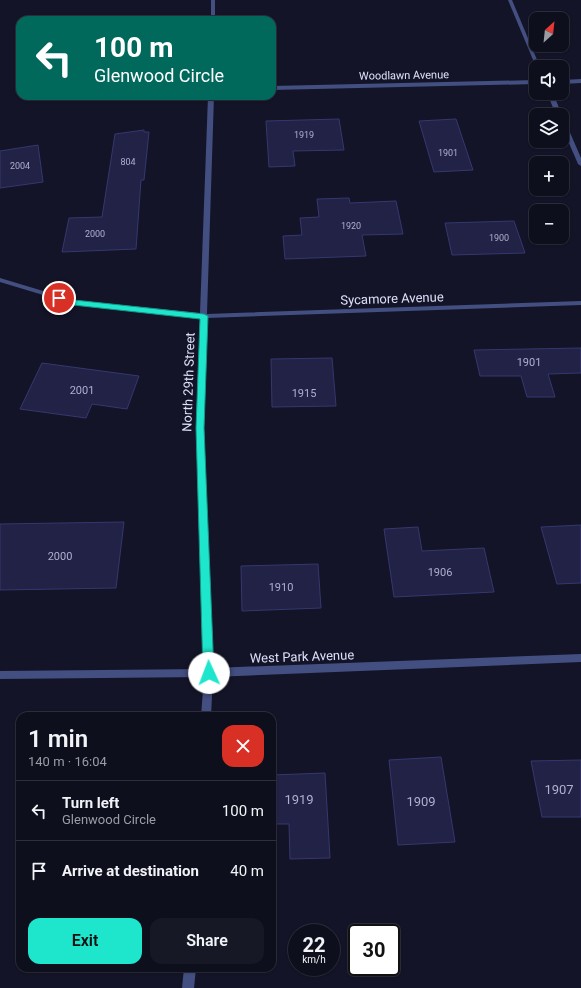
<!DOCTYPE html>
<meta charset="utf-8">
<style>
:root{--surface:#0e0f1d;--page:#171826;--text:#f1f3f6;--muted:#9b9ca4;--line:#2e2f3b;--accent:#1ee6cc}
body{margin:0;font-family:Roboto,sans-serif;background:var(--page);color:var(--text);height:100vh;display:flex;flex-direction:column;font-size:15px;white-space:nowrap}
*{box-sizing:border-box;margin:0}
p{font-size:13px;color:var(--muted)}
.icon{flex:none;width:22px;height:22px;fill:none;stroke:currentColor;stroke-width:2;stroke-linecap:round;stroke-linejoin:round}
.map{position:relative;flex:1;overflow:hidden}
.side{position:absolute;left:16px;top:712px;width:260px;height:260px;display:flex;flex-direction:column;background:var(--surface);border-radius:12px;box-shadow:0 1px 3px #0004,0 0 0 1px var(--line)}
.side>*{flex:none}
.guide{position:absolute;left:16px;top:16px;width:260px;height:84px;border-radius:12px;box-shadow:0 1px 3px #0004,0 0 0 1px var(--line);background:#00695c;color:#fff;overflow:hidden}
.needle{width:26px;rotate:27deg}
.fabs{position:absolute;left:529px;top:12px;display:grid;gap:8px}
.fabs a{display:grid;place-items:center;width:40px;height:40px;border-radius:8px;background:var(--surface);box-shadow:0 1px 3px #0004,0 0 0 1px var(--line);font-size:20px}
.speed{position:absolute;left:288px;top:924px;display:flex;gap:8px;font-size:20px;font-weight:700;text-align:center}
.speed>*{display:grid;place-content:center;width:52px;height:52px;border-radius:50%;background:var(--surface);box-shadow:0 1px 3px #0004,0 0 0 1px var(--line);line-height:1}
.speed small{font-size:10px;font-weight:400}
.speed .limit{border:2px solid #111;border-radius:6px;background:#fff;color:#111}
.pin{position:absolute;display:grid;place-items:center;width:34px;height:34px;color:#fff;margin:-17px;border:2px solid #fff;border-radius:50%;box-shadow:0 1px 4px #0007}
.me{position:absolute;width:44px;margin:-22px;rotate:358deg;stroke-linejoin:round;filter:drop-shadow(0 0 3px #0008)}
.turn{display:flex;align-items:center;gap:14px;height:84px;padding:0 12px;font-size:18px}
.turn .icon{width:52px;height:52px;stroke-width:2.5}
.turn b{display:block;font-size:28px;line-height:34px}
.round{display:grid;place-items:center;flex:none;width:42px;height:42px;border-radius:12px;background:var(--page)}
.head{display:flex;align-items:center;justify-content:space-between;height:68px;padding:0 12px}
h1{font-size:24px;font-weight:600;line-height:30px}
.cta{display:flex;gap:8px;margin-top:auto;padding:8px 12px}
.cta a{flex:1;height:46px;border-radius:12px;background:var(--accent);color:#111;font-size:16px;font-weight:600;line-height:46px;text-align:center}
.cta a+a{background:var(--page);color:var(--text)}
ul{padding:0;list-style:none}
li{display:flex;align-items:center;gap:12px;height:60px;padding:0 12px;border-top:1px solid var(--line)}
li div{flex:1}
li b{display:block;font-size:15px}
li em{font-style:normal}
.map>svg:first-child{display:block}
.building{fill:#212246;stroke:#36376f}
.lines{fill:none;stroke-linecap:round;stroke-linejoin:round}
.minor{fill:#434f81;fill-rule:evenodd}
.route{fill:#1ee6cc;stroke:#149685}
.labels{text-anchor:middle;stroke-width:4;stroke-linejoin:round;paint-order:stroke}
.far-number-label{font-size:9px;fill:#aeb0ce}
.far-street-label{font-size:11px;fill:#dde0fb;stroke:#131427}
.number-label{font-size:11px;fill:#aeb0ce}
.street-label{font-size:13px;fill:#dde0fb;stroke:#131427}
.near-number-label{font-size:13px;fill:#aeb0ce}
</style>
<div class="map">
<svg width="581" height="988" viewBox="0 0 581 988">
<rect width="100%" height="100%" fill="#131427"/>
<g class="building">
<polygon points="339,119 344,150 293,151 295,166 269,167 266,121"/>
<polygon points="456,119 473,170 434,172 419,121"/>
<polygon points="144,130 144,132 149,132 144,180 141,180 136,249 62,252 69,218 102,217 115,134"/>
<polygon points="38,145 43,182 0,188 0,151"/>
<polygon points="349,198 350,203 396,201 403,234 362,235 366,256 285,259 283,236 302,235 300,218 319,217 317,199"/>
<polygon points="514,221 525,253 452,255 445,223"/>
<polygon points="581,348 581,373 548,374 555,397 527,397 521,376 480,376 474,350"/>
<polygon points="332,358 336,406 272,407 271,359"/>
<polygon points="42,363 139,376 127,409 92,404 86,418 20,409"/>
<polygon points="124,522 116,588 0,590 0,524"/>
<polygon points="581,525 581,583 557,584 541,527"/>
<polygon points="418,527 422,551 484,548 494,592 394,597 384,529"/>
<polygon points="318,564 321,608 242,611 241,566"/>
<polygon points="441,757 455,842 398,845 389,760"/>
<polygon points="581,760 581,817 542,817 531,761"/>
<polygon points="325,773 330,858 290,859 289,824 272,824 272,775"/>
</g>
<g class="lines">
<g class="minor">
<rect x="211" y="0" width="4" height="20"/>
<polygon points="508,0 512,0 540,67 536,67"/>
<polygon points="581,79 581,83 562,84 562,80"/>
<polygon points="536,80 536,84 272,90 272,86"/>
<polygon points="547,93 553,93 562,115 556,115"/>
<polygon points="208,96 214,96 207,314 581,301 581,305 207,318 204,428 213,668 581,654 581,662 213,677 211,716 201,716 204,677 0,679 0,671 204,669 196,428 200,318 73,304 0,282 0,278 73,300 200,313"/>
<polygon points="562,119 565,121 581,158 581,166 578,164 562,127"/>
<polygon points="184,968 196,968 194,988 182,988"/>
</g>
</g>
<polygon class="route" points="59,295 74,300 204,314 208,316 204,428 214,673 212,676 209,678 205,676 203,673 196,428 200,319 73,305 56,300 55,298"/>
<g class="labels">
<g class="far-number-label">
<text x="304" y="138">1919</text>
<text x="448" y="156">1901</text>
<text x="128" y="165">804</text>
<text x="20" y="169">2004</text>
<text x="351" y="229">1920</text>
<text x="95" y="237">2000</text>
<text x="499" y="241">1900</text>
</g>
<g class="far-street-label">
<text transform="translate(404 75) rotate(-1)" y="4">Woodlawn Avenue</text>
</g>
<g class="number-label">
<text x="529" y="366">1901</text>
<text x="82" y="394">2001</text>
<text x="304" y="397">1915</text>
<text x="60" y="560">2000</text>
<text x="440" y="576">1906</text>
<text x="281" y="591">1910</text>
</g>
<g class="street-label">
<text transform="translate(392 298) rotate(-2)" y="5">Sycamore Avenue</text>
<text transform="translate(188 382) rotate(-88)" y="5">North 29th Street</text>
<text transform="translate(302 656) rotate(-2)" y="5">West Park Avenue</text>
</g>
<g class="near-number-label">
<text x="559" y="794">1907</text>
<text x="299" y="804">1919</text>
<text x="421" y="806">1909</text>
</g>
</g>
</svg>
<div class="fabs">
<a><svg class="needle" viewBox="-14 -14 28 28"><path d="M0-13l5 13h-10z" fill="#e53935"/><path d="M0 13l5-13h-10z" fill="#9b9ca4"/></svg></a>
<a><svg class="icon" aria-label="sound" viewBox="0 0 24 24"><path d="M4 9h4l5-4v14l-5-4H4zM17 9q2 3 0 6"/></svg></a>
<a><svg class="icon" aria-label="layers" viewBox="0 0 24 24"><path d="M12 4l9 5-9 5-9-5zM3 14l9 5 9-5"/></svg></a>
<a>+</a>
<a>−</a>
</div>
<div class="speed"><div>22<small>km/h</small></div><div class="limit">30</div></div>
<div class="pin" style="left:59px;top:298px;background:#d93025"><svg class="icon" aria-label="arrive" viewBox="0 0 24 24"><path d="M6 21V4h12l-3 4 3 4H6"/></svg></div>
<svg class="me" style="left:209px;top:673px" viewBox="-20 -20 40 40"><circle r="19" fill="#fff"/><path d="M0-13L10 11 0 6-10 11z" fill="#1ee6cc"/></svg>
<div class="guide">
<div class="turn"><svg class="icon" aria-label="left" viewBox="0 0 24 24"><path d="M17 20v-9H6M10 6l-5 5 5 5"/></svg><div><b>100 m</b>Glenwood Circle</div></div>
</div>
<section class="side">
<div class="head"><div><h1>1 min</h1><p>140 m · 16:04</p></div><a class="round" style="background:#d93025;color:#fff"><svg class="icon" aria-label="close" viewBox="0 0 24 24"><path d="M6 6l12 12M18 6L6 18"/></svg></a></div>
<ul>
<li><svg class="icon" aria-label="left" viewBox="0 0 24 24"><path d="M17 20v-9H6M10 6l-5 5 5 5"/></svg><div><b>Turn left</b><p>Glenwood Circle</p></div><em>100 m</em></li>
<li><svg class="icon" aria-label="arrive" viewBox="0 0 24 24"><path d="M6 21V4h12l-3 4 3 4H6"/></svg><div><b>Arrive at destination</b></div><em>40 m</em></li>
</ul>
<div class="cta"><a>Exit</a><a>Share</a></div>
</section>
</div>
